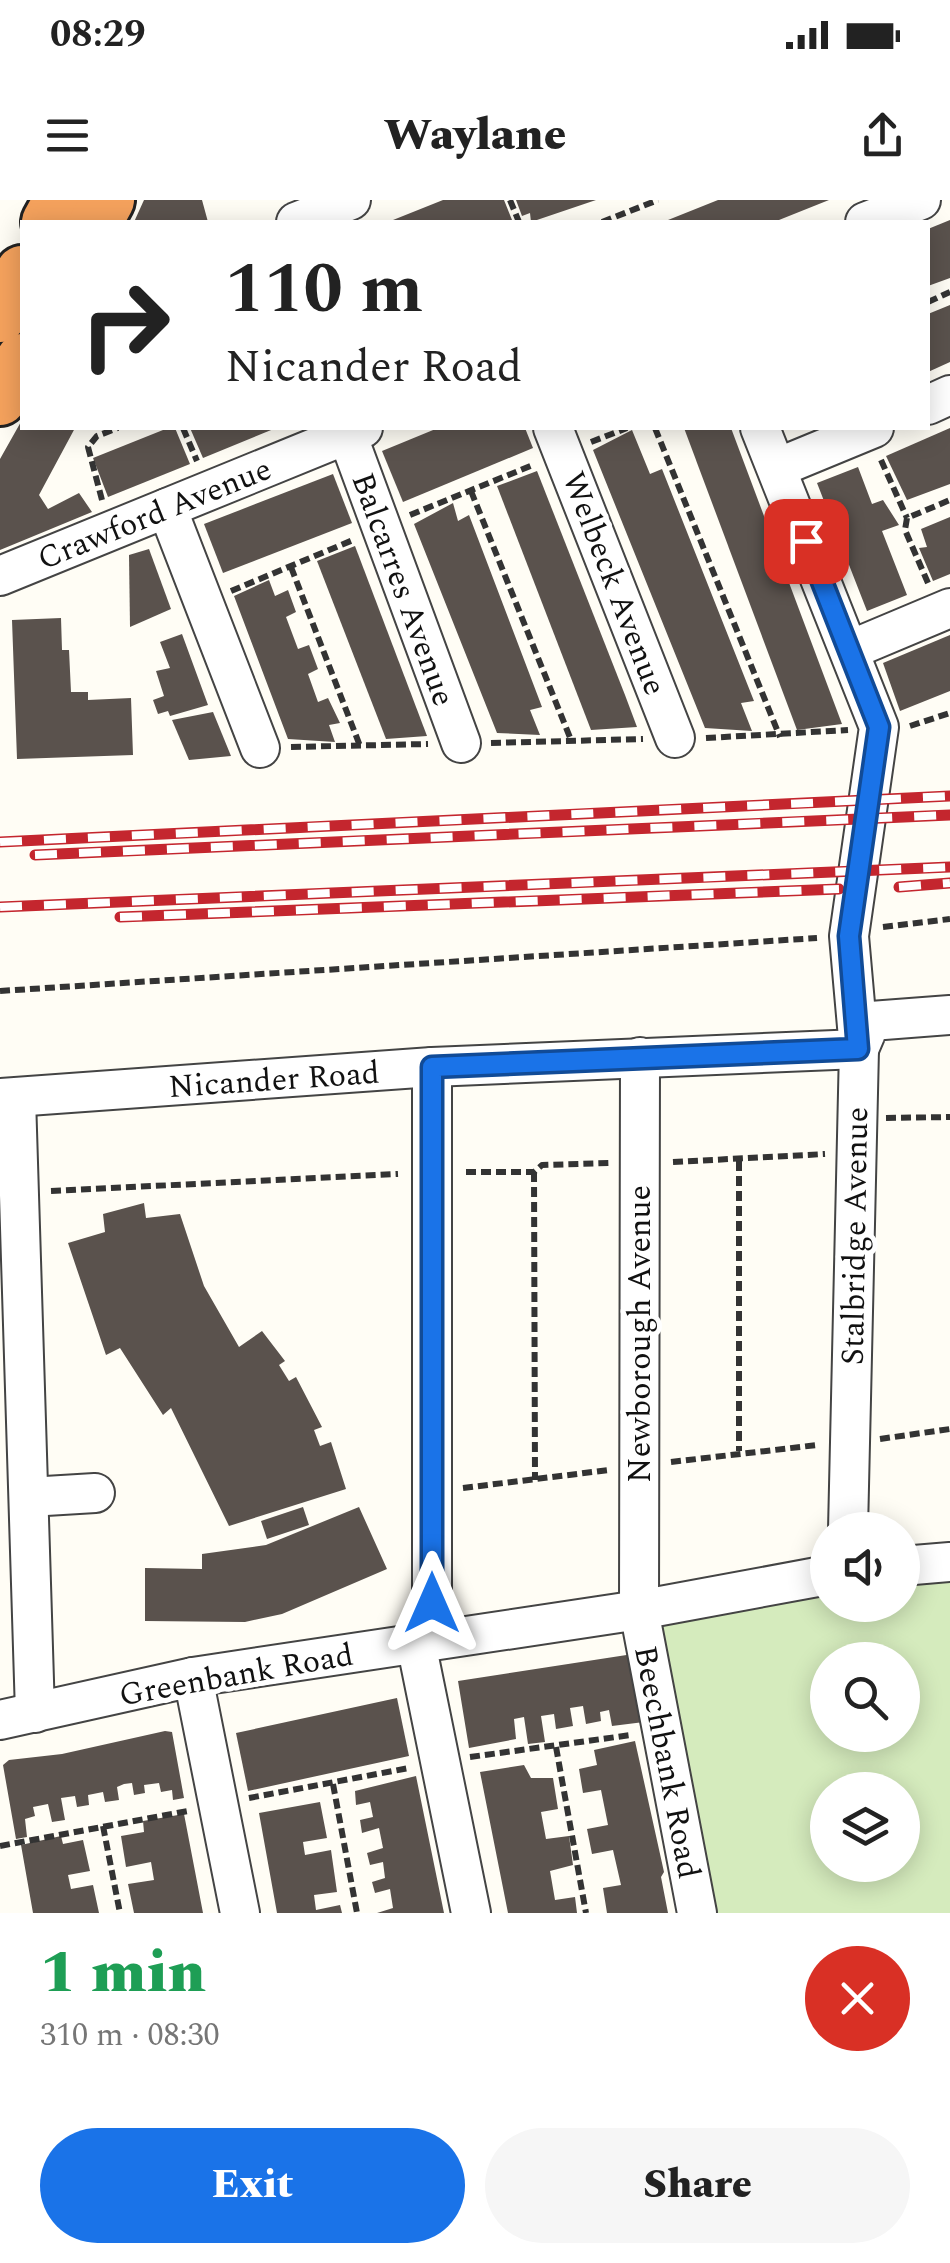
<!DOCTYPE html>
<meta charset="utf-8">
<style>
:root{--surface:#fff;--page:#f6f6f6;--text:#222;--muted:#767676;--accent:#1a73e8}
body{margin:0;font-family:Spectral,serif;background:var(--page);color:var(--text);height:100vh;display:flex;flex-direction:column;font-size:38px;white-space:nowrap}
*{box-sizing:border-box;margin:0}
p{font-size:32px;color:var(--muted)}
.icon{flex:none;width:55px;height:55px;fill:none;stroke:currentColor;stroke-width:2;stroke-linecap:round;stroke-linejoin:round}
.map{position:relative;height:1713px;overflow:hidden}
.details{display:flex;flex-direction:column;background:var(--surface);flex:1}
.details>*{flex:none}
.banner{position:absolute;left:20px;top:20px;width:910px;height:210px;border-radius:0px;box-shadow:0 5px 25px #0003;background:#fff;color:var(--text);overflow:hidden}
.fabs{position:absolute;left:810px;top:1312px;display:grid;gap:20px}
.fabs a{display:grid;place-items:center;width:110px;height:110px;border-radius:50%;background:var(--surface);box-shadow:0 5px 25px #0003;font-size:50px}
.pin{position:absolute;display:grid;place-items:center;width:85px;height:85px;color:#fff;margin:-42px;border-radius:20px;box-shadow:0 5px 15px #0006}
.me{position:absolute;width:110px;margin:-55px;rotate:0deg;stroke-linejoin:round;filter:drop-shadow(0 0 8px #0008)}
.turn{display:flex;align-items:center;gap:35px;height:210px;padding:0 40px;font-size:45px}
.turn .icon{width:130px;height:130px;stroke-width:2.5}
.turn b{display:block;font-size:70px;line-height:85px}
.round{display:grid;place-items:center;flex:none;width:105px;height:105px;border-radius:52px;background:var(--page)}
.overview{display:flex;align-items:center;justify-content:space-between;height:170px;padding:0 40px}
h1{font-size:60px;font-weight:800;line-height:75px;color:#1e9e55}
.cta{display:flex;gap:20px;margin-top:auto;padding:20px 40px}
.cta a{flex:1;height:115px;border-radius:60px;background:var(--accent);color:#fff;font-size:40px;font-weight:800;line-height:115px;text-align:center}
.cta a+a{background:var(--page);color:var(--text)}
.status{display:flex;justify-content:space-between;align-items:center;height:70px;padding:0 50px;background:var(--surface);direction:ltr}
.status svg{height:28px;fill:currentColor}
header{display:flex;justify-content:space-between;align-items:center;height:130px;padding:0 40px;background:var(--surface);font-size:45px;font-weight:800}
.map>svg:first-child{display:block}
.green{fill:#d5ebbd;fill-rule:evenodd}
.building{fill:#5a524d}
.lines{fill:none;stroke-linecap:round;stroke-linejoin:round}
.minor-casing{stroke:#444;stroke-width:42}
.highway-casing{stroke:#222;stroke-width:58}
.path{stroke:#333;stroke-width:6;stroke-dasharray:10 5;stroke-linecap:butt}
.minor{stroke:#fff;stroke-width:38}
.highway{stroke:#f5a25d;stroke-width:52}
.rail-casing{stroke:#c4262e;stroke-width:11}
.rail{stroke:#fff;stroke-width:8;stroke-dasharray:22;stroke-linecap:butt}
.route-casing{stroke:#114b97;stroke-width:25}
.route{stroke:#1a73e8;stroke-width:18}
.labels{text-anchor:middle;stroke-width:10;stroke-linejoin:round;paint-order:stroke}
.street-label{font-size:32px;fill:#111;stroke:#fff}
</style>
<div class="status"><b>08:29</b><svg viewBox="0 0 49 12"><path d="M0 12V9h3v3zM5 12V6h3v6zM10 12V3h3v9zM15 12V0h3v12zM26 1h20v11H26zM47 4h2v5h-2z"/></svg></div>
<header><svg class="icon" aria-label="menu" viewBox="0 0 24 24"><path d="M4 6h16M4 12h16M4 18h16"/></svg>Waylane<svg class="icon" aria-label="share" viewBox="0 0 24 24"><path d="M12 15V3M7 8l5-5 5 5M5 13v7h14v-7"/></svg></header>
<div class="map">
<svg width="950" height="1713" viewBox="0 0 950 1713">
<rect width="100%" height="100%" fill="#fffdf5"/>
<path class="green" d="M950 1362V1713H697L639 1410 827 1375 828 1405H902L903 1366ZM828 1460H902V1535H828ZM828 1590H902V1665H828Z"/>
<g class="building">
<polygon points="144,0 202,0 208,22 134,22"/>
<polygon points="443,0 504,0 512,20 388,22"/>
<polygon points="516,0 596,0 531,22 530,13 522,16"/>
<polygon points="718,0 829,0 774,22 663,22"/>
<polygon points="950,20 950,78 928,86 928,29"/>
<polygon points="950,105 950,162 928,172 928,114"/>
<polygon points="22,220 22,228 75,228 39,295 48,309 79,293 92,312 0,350 0,259"/>
<polygon points="168,228 175,228 190,264 108,297 93,258"/>
<polygon points="190,228 276,228 203,258"/>
<polygon points="438,228 525,228 533,248 403,302 382,251"/>
<polygon points="684,228 731,228 842,524 797,530"/>
<polygon points="950,228 950,284 907,300 886,256"/>
<polygon points="632,230 650,274 662,269 754,501 741,503 752,531 705,528 593,250"/>
<polygon points="858,267 872,304 883,300 899,325 882,331 907,395 867,411 817,283"/>
<polygon points="537,271 625,495 637,527 591,530 497,286"/>
<polygon points="333,274 352,323 223,373 204,324"/>
<polygon points="453,303 458,321 469,315 542,507 530,510 540,535 497,533 414,324"/>
<polygon points="950,317 950,374 933,381 919,348 927,347 921,329"/>
<polygon points="355,346 413,499 427,536 386,539 317,361"/>
<polygon points="149,349 171,409 130,427 129,355"/>
<polygon points="269,380 275,396 288,390 296,412 286,417 298,449 309,445 318,469 308,474 318,502 328,498 340,523 329,525 335,542 288,539 234,396"/>
<polygon points="61,418 62,450 69,450 71,492 88,492 88,500 131,498 133,555 17,559 12,420"/>
<polygon points="182,434 208,505 170,516 168,511 158,514 153,500 164,496 156,471 170,468 160,442"/>
<polygon points="950,435 950,491 900,511 883,463"/>
<polygon points="213,512 231,556 189,560 172,520"/>
<polygon points="144,1003 146,1018 180,1014 204,1086 239,1147 262,1131 285,1161 279,1165 289,1181 296,1177 322,1227 314,1230 320,1246 331,1242 346,1289 229,1326 171,1208 163,1215 120,1148 106,1155 68,1043 105,1032 103,1014"/>
<polygon points="303,1307 309,1325 267,1339 261,1321"/>
<polygon points="359,1307 387,1369 282,1414 245,1422 145,1421 145,1368 202,1369 202,1354 266,1345"/>
<polygon points="633,1454 644,1522 612,1526 609,1510 600,1512 601,1521 586,1524 583,1506 570,1508 573,1526 556,1529 554,1514 541,1516 545,1542 528,1544 524,1517 514,1519 516,1539 469,1548 458,1481"/>
<polygon points="397,1498 409,1556 248,1591 236,1533"/>
<polygon points="165,1531 172,1532 184,1598 173,1600 172,1590 161,1592 159,1583 144,1585 145,1593 134,1595 132,1583 124,1584 117,1587 119,1600 105,1602 103,1592 88,1595 89,1605 77,1607 75,1596 61,1598 65,1620 52,1622 48,1604 33,1607 35,1616 25,1619 27,1637 16,1639 3,1565 9,1560 62,1554"/>
<polygon points="635,1541 664,1672 661,1677 668,1713 607,1713 603,1688 621,1685 613,1650 592,1654 587,1629 608,1625 601,1590 583,1593 579,1569 597,1565 594,1550"/>
<polygon points="524,1565 531,1578 553,1578 558,1609 541,1612 546,1639 569,1636 573,1665 550,1671 555,1700 575,1697 577,1713 508,1713 480,1572"/>
<polygon points="416,1576 444,1713 377,1713 393,1708 390,1689 375,1693 372,1682 385,1678 383,1662 370,1665 367,1653 383,1648 379,1628 362,1633 360,1620 373,1617 370,1602 356,1605 355,1591"/>
<polygon points="320,1602 327,1638 303,1642 305,1655 331,1650 337,1692 314,1695 316,1710 340,1705 342,1713 277,1713 259,1613"/>
<polygon points="184,1614 203,1713 134,1713 128,1684 154,1680 151,1662 126,1667 121,1636 144,1632 143,1621"/>
<polygon points="61,1636 63,1644 83,1640 90,1671 68,1675 71,1689 93,1685 99,1713 33,1713 21,1645"/>
</g>
<g class="lines">
<defs>
<g id="minor">
<polyline points="296,22 351,0"/>
<polyline points="865,22 921,0"/>
<polyline points="928,205 950,195"/>
<polyline points="553,228 675,538"/>
<polyline points="760,228 879,527 849,736 859,849 848,1330"/>
<polyline points="347,234 461,543"/>
<polyline points="777,268 874,228"/>
<polyline points="167,308 260,548"/>
<polyline points="0,376 363,228"/>
<polyline points="850,450 950,408"/>
<polyline points="640,857 639,1410 697,1713"/>
<polyline points="0,898 432,867 859,849 871,821 950,815"/>
<polyline points="16,898 35,1513"/>
<polyline points="29,1297 95,1293"/>
<polyline points="902,1366 950,1362"/>
<polyline points="432,1440 432,867"/>
<polyline points="416,1443 471,1713"/>
<polyline points="193,1477 240,1713"/>
<polyline points="0,1520 193,1477 639,1410 828,1375"/>
</g>
<g id="highway">
<polyline points="48,22 60,0"/>
<polyline points="96,22 108,0"/>
<polyline points="0,116 22,72"/>
<polyline points="0,199 22,160"/>
</g>
</defs>
<use href="#minor" class="minor-casing"/>
<use href="#highway" class="highway-casing"/>
<g class="path">
<polyline points="510,0 519,22"/>
<polyline points="602,22 658,0"/>
<polyline points="928,102 950,92"/>
<polyline points="183,228 197,261"/>
<polyline points="655,228 780,537"/>
<polyline points="591,242 627,228"/>
<polyline points="881,260 907,318"/>
<polyline points="471,291 571,540"/>
<polyline points="102,300 88,247 97,236 118,228"/>
<polyline points="410,315 533,265"/>
<polyline points="291,367 360,546"/>
<polyline points="928,383 905,330 907,318 950,300"/>
<polyline points="231,391 353,340"/>
<polyline points="910,526 950,513"/>
<polyline points="706,538 848,530"/>
<polyline points="491,543 643,539"/>
<polyline points="291,547 428,544"/>
<polyline points="883,727 950,719"/>
<polyline points="0,791 817,738"/>
<polyline points="886,918 950,917"/>
<polyline points="739,961 739,1251"/>
<polyline points="673,962 825,954"/>
<polyline points="466,972 534,972 542,965 611,963"/>
<polyline points="534,972 535,1280"/>
<polyline points="51,991 398,974"/>
<polyline points="880,1239 950,1229"/>
<polyline points="671,1262 817,1245"/>
<polyline points="463,1288 609,1270"/>
<polyline points="556,1547 586,1713"/>
<polyline points="470,1557 631,1535"/>
<polyline points="333,1584 357,1713"/>
<polyline points="249,1598 409,1568"/>
<polyline points="103,1626 120,1713"/>
<polyline points="0,1646 188,1611"/>
</g>
<use href="#minor" class="minor"/>
<use href="#highway" class="highway"/>
<defs>
<g id="rail">
<polyline points="0,642 950,596"/>
<polyline points="35,655 950,615"/>
<polyline points="899,687 950,683"/>
<polyline points="0,707 950,667"/>
<polyline points="120,717 839,689"/>
</g>
</defs>
<use href="#rail" class="rail-casing"/>
<use href="#rail" class="rail"/>
</g>
<g class="lines">
<defs>
<polyline id="route" points="432,1403 432,867 858,849 849,736 879,527 806,341"/>
</defs>
<use href="#route" class="route-casing"/>
<use href="#route" class="route"/>
</g>
<g class="labels">
<g class="street-label">
<text transform="translate(154 313) rotate(-22)" y="11">Crawford Avenue</text>
<text transform="translate(615 383) rotate(69)" y="11">Welbeck Avenue</text>
<text transform="translate(404 389) rotate(70)" y="11">Balcarres Avenue</text>
<text transform="translate(274 879) rotate(-4)" y="11">Nicander Road</text>
<text transform="translate(854 1036) rotate(-89)" y="11">Stalbridge Avenue</text>
<text transform="translate(639 1134) rotate(-90)" y="11">Newborough Avenue</text>
<text transform="translate(236 1474) rotate(-10)" y="11">Greenbank Road</text>
<text transform="translate(668 1562) rotate(79)" y="11">Beechbank Road</text>
</g>
</g>
</svg>
<div class="fabs">
<a><svg class="icon" aria-label="sound" viewBox="0 0 24 24"><path d="M4 9h4l5-4v14l-5-4H4zM17 9q2 3 0 6"/></svg></a>
<a><svg class="icon" aria-label="search" viewBox="0 0 24 24"><circle cx="10" cy="10" r="6"/><path d="M15 15l6 6"/></svg></a>
<a><svg class="icon" aria-label="layers" viewBox="0 0 24 24"><path d="M12 4l9 5-9 5-9-5zM3 14l9 5 9-5"/></svg></a>
</div>
<div class="pin" style="left:806px;top:341px;background:#d93025"><svg class="icon" aria-label="arrive" viewBox="0 0 24 24"><path d="M6 21V4h12l-3 4 3 4H6"/></svg></div>
<svg class="me" style="left:432px;top:1403px" viewBox="-20 -20 40 40"><path d="M0-17L14 15 0 8-14 15z" fill="#1a73e8" stroke="#fff" stroke-width="4"/></svg>
<div class="banner">
<div class="turn"><svg class="icon" aria-label="right" viewBox="0 0 24 24"><path d="M7 20v-9h11M14 6l5 5-5 5"/></svg><div><b>110 m</b>Nicander Road</div></div>
</div>
</div>
<section class="details">
<div class="overview"><div><h1>1 min</h1><p>310 m · 08:30</p></div><a class="round" style="background:#d93025;color:#fff"><svg class="icon" aria-label="close" viewBox="0 0 24 24"><path d="M6 6l12 12M18 6L6 18"/></svg></a></div>
<div class="cta"><a>Exit</a><a>Share</a></div>
</section>
